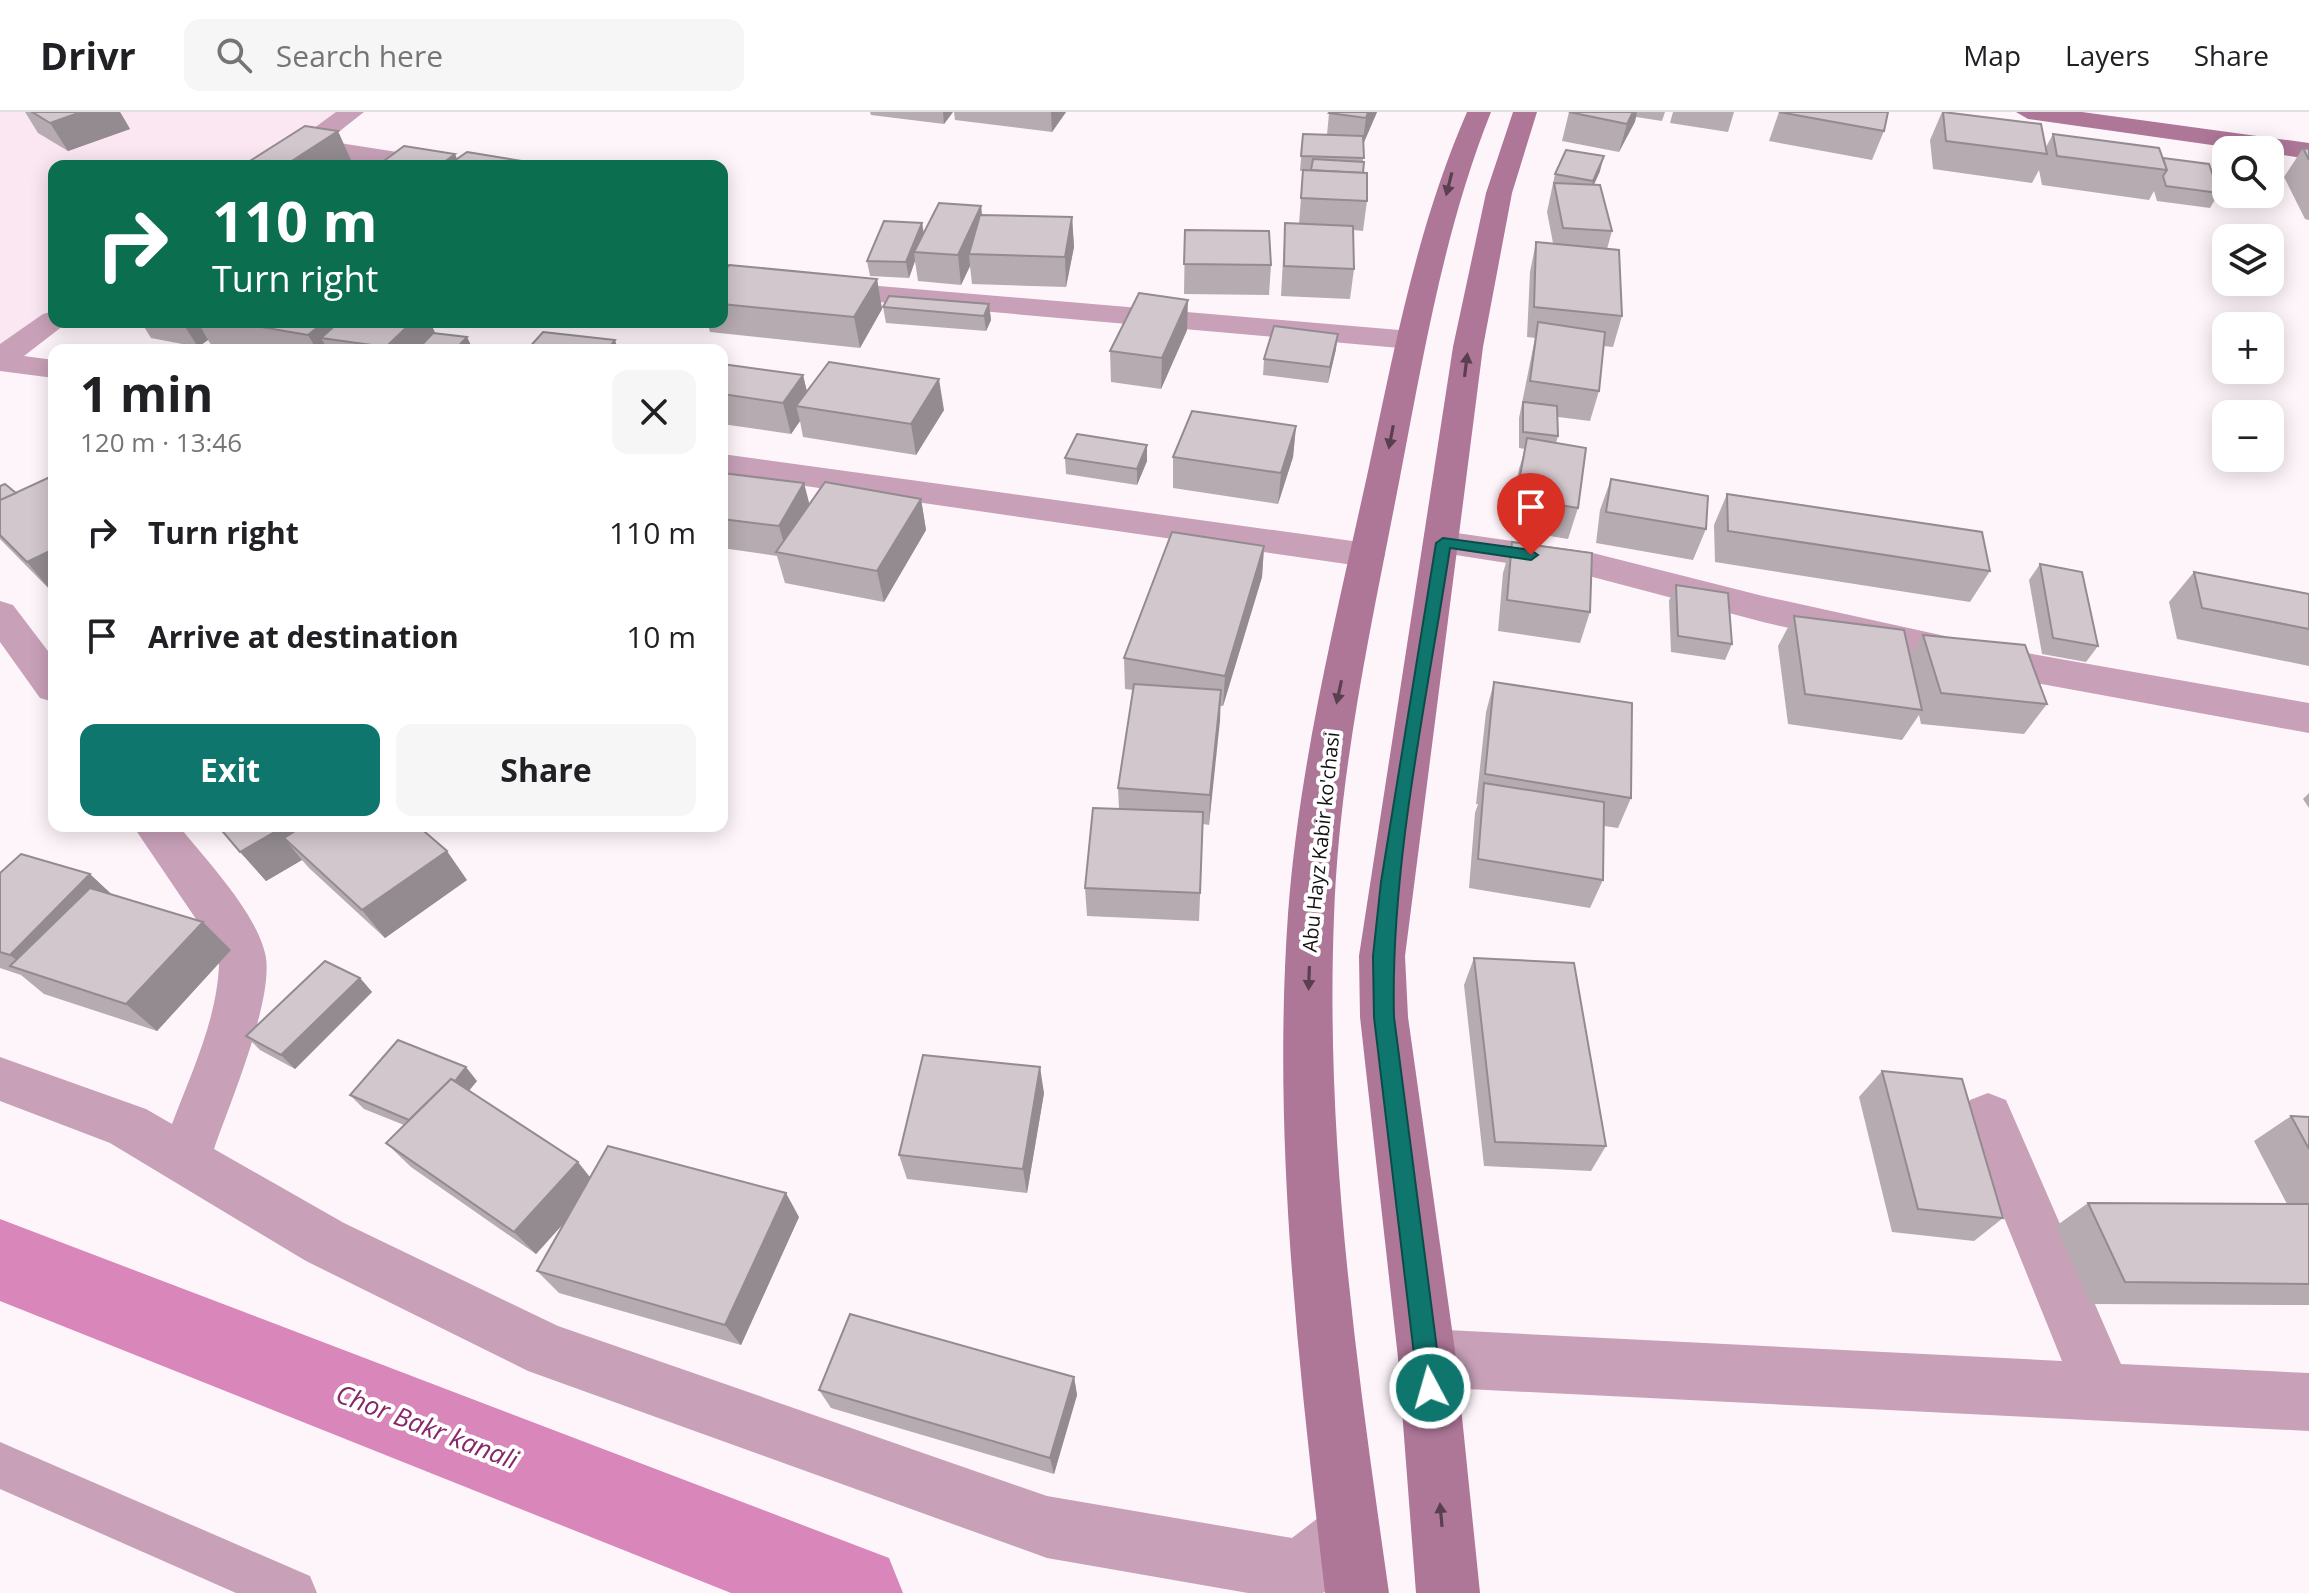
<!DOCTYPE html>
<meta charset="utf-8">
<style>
:root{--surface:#fff;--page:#f6f6f6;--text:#202124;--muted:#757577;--line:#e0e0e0;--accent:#0f766e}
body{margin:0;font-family:"Open Sans",sans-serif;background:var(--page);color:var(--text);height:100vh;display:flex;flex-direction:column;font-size:30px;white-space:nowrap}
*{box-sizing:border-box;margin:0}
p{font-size:26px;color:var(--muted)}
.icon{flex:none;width:44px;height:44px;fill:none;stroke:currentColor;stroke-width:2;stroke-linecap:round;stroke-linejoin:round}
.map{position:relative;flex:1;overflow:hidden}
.sheet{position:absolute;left:48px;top:232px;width:680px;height:488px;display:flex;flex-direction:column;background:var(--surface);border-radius:16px;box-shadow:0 4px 20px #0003}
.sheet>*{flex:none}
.top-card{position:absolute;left:48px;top:48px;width:680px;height:168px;border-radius:16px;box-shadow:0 4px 20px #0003;background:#0b6e4f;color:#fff;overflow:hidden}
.tools{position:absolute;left:2212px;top:24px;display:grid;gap:16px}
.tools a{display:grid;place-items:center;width:72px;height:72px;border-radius:16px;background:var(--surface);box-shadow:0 4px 20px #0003;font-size:40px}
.pin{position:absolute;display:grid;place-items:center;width:68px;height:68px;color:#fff;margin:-82px -34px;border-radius:50% 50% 50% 0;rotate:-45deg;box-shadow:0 0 8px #0007}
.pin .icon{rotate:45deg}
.me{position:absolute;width:88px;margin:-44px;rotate:354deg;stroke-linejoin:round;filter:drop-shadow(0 0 6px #0008)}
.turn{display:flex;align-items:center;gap:28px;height:168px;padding:0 32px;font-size:36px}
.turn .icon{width:104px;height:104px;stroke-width:2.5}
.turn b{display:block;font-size:56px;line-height:68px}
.round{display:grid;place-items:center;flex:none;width:84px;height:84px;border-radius:16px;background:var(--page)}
.overview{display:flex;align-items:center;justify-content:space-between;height:136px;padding:0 32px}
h1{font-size:48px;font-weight:700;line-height:60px}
.action{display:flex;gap:16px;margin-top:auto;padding:16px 32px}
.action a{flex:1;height:92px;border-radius:16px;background:var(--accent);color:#fff;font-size:32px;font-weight:700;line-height:92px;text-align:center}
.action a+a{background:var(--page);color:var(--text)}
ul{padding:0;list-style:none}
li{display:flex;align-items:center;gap:24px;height:104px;padding:0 32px}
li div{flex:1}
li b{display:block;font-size:30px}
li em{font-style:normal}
header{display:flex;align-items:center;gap:48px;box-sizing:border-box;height:112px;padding:0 40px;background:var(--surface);border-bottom:2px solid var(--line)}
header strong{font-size:38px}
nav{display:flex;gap:44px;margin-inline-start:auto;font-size:28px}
.search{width:560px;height:72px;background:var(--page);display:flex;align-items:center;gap:20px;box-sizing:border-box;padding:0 28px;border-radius:16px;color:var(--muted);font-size:30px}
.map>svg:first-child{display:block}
.built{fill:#fae7f2}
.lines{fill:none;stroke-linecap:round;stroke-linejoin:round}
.canal{fill:#d986ba;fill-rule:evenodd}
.service{fill:#c8a1b8;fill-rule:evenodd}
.minor{fill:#c8a1b8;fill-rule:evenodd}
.secondary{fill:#ae7798;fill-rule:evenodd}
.wall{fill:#b5abb0}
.shaded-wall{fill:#938b90}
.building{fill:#d2c7cd;stroke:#938b90;stroke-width:2}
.oneway{fill:#5a3f4f}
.route{fill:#0f766e;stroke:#0a4d48;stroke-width:2}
.labels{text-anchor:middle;stroke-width:8;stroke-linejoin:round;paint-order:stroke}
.street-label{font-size:20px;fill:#151113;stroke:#fff}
.near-water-label{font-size:26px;font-style:italic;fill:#87276a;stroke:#fff}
</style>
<header>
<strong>Drivr</strong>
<div class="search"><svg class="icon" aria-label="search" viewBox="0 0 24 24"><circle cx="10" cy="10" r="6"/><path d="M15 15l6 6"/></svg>Search here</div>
<nav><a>Map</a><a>Layers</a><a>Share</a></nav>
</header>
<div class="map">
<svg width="2309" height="1481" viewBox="0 0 2309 1481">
<rect width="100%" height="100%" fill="#fef5fa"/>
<polygon class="built" points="0,0 341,0 263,54 54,54 54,200 0,238"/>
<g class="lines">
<polygon class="canal" points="0,1107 889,1446 903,1481 731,1481 0,1189"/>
<polygon class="service" points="0,1330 310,1464 317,1481 236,1481 0,1377"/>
<g class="minor">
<polygon points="336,0 364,0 327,29 435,46 448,54 387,54 310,41 292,54 262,54"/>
<polygon points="820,169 1411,219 1422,222 1426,228 1422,234 1411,237 810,184 805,178 810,172"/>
<polygon points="54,199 54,210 68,210 24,244 54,248 54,266 0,259 0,232 43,202"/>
<polygon points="722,342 1367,431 1380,435 1385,443 1380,451 1367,455 722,362"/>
<polygon points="1443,419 1589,440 1763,484 2004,537 2309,591 2309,621 2004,565 1763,510 1589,464 1430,439 1425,431 1430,423"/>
<polygon points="0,489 13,493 54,547 54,590 40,586 0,530"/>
<path d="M133 714H179C206 748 255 799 265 841 276 884 229 993 214 1037L344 1111 558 1214 1047 1384 1292 1426 1327 1399 1349 1390 1371 1399 1380 1421 1371 1443 1323 1481H1248L1047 1446 528 1259 306 1149 110 1031 0 989V945L146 997 172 1012C192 959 221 899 219 841Z"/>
<polygon points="1988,981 2006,988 2121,1252 2309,1261 2309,1319 1427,1275 1407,1266 1398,1246 1407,1226 1427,1217 2062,1249 1963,1004 1970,988"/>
</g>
<g class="secondary">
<path d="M1467 0H1491C1444 118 1424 241 1400 365 1372 511 1339 657 1334 805 1325 1032 1357 1257 1389 1481H1325C1299 1256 1272 1029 1288 802 1299 654 1335 509 1367 364 1394 240 1416 117 1467 0Z"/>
<polygon points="1513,0 1537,0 1512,81 1483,235 1405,844 1408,905 1456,1246 1480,1481 1416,1481 1398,1246 1360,905 1359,844 1453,235 1486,81"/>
<polygon points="2016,0 2082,0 2309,31 2309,47 2270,41 2270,38 2247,38 2028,7"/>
</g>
</g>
<g class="wall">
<polygon points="25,0 120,0 130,17 68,39 38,21"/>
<polygon points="870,0 953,0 944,12 871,3"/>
<polygon points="954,0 1066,0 1052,20 955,8"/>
<polygon points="1377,0 1363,32 1363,61 1367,89 1363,119 1353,118 1354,157 1350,187 1281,184 1285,111 1299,112 1303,59 1300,59 1303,22 1327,23 1329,1"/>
<polygon points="1569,0 1665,0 1662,9 1636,5 1619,40 1562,29"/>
<polygon points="1673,0 1734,0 1728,20 1670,11"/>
<polygon points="1779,0 1884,19 1872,48 1769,29"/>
<polygon points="1942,0 2046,35 2053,22 2163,46 2219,81 2210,96 2157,89 2154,79 2149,88 2042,73 2039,58 2032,71 1933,57 1930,28"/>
<polygon points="2303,36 2309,37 2309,108 2305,107 2284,65"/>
<polygon points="1600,59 1594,72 1612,119 1607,137 1622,204 1613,235 1603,234 1599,279 1590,309 1558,305 1558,324 1556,331 1578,396 1568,427 1508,417 1519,357 1525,337 1519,336 1519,306 1535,226 1527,225 1530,160 1536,130 1553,131 1547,100 1555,62"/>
<polygon points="981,94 982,103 1072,105 1074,135 1066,175 972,172 970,154 961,173 918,169 915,149 909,166 870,164 867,149 922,111 924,121"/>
<polygon points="1185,118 1271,153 1269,183 1184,182"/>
<polygon points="722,162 877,167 882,197 860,236 710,220 707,210 722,210"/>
<polygon points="989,192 991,208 986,219 886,211 883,195"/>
<polygon points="141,210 430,210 435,221 467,225 473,238 237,238 212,234 208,228 198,235 151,226"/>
<polygon points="1187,218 1161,277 1111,270 1110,239"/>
<polygon points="1336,237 1328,271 1263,263 1264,247"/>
<polygon points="722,252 803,263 807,279 944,298 916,343 803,325 800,309 791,322 722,312"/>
<polygon points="1296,314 1293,345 1278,392 1173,376 1173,345"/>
<polygon points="1147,333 1147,349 1137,373 1066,362 1065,346"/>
<polygon points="722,361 810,392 921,387 926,418 884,490 785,471 777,444 722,436"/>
<polygon points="1611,367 1706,417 1693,448 1596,431 1600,398"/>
<polygon points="54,369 54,481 53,481 0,427 0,374 16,381"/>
<polygon points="1727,382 1990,459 1970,490 1715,450 1714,413"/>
<polygon points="1512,430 1590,500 1580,531 1498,519 1503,461"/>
<polygon points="1264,434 1262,465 1223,594 1220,594 1209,713 1203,712 1199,809 1087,804 1085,776 1119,697 1118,676 1133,578 1125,577 1124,546"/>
<polygon points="2040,452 2098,534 2086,550 2042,542 2029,468"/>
<polygon points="2194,460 2309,482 2309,554 2177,527 2169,490"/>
<polygon points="1676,473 1732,532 1725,548 1671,540 1669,489"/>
<polygon points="1794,504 1910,544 1923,523 2047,592 2024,622 1921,612 1919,603 1902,628 1788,612 1778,534"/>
<polygon points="1494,570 1631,686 1618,716 1604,714 1603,768 1590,796 1469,776 1475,701 1478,692 1476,692 1486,600"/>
<polygon points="2309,681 2309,696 2303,687"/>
<polygon points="218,714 467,768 385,826 309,756 302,748 266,769"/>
<polygon points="0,761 112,782 231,838 157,919 44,882 21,863 0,856"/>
<polygon points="1474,846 1606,1034 1591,1059 1484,1054 1464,873"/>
<polygon points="360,866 372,880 295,957 260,938 246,924"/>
<polygon points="1882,959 2003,1106 1974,1129 1892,1120 1859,985"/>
<polygon points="477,969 469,978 590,1065 799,1105 741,1233 559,1181 537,1159 565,1110 536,1142 411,1055 386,1031 404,1013 364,997 350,983"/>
<polygon points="1044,981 1027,1081 907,1067 899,1043"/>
<polygon points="2291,1004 2309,1005 2309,1193 2091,1192 2056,1114 2088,1091 2287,1092 2254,1029"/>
<polygon points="1074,1265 1077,1283 1054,1362 831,1296 819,1278"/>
</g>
<g class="shaded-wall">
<polygon points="81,0 120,0 130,17 68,39 50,11"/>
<polygon points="943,0 953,0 944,12"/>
<polygon points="1051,0 1066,0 1052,20"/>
<polygon points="1368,0 1377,0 1362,35 1366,6"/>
<polygon points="1633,0 1637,0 1635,10 1619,40 1627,12"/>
<polygon points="338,19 351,48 342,54 284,54"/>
<polygon points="455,42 460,54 439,54"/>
<polygon points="1604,44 1600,59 1589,84 1593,69"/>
<polygon points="981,94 984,124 969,142 970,154 961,173 958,143"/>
<polygon points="1072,105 1074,135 1066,175 1065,145"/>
<polygon points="922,111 924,126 914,140 915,149 909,166 906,150"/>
<polygon points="877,167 882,197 860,236 854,205"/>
<polygon points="1188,188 1187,218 1161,277 1162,246"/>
<polygon points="989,192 991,208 986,219 984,204"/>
<polygon points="182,210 198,210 208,228 198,235"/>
<polygon points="324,210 355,210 321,226 328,238 317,238 308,223"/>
<polygon points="412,210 430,210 439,229 429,238 387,238 386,235"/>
<polygon points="1338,222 1336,237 1328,271 1330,255"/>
<polygon points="467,225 473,238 455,238"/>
<polygon points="615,228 618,238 607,238"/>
<polygon points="803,263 810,294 796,294 800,309 791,322 783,291"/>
<polygon points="939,267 944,298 916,343 911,312"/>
<polygon points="1296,314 1293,345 1278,392 1281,361"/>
<polygon points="1147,333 1147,349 1137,373 1137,357"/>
<polygon points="804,371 812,402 787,442 779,414"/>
<polygon points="921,387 926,418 884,490 877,459"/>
<polygon points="1264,434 1262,465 1223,594 1225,564"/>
<polygon points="54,437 54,481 53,481 27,450"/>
<polygon points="1221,578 1220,609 1209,713 1210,683"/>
<polygon points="285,714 358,714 284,726 302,748 266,769 240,740"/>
<polygon points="447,739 467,768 385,826 362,798"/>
<polygon points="90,762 121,791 34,862 10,843"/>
<polygon points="203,810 231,838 157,919 126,892"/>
<polygon points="360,866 372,880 295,957 281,943"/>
<polygon points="466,955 477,969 431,1025 419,1012"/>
<polygon points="1040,955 1044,981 1027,1081 1023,1057"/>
<polygon points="578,1050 597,1074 536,1142 514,1120"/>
<polygon points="786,1081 799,1105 741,1233 725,1213"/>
<polygon points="1074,1265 1077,1283 1054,1362 1050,1346"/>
</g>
<g class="building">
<polygon points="32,0 81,0 50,11"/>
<polygon points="1330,0 1368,0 1366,6 1329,1"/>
<polygon points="1569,0 1633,0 1627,12"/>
<polygon points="1779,0 1888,0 1884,19"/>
<polygon points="1943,0 2041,12 2047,42 1946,29"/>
<polygon points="305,14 338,19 284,54 242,54"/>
<polygon points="1303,22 1363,24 1364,46 1301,44"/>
<polygon points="2053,22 2159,36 2167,58 2057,44"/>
<polygon points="404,34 455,42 439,54 377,54"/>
<polygon points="2303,36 2309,37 2309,48"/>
<polygon points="1566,38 1604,44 1593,69 1555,62"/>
<polygon points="467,40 552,54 447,54"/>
<polygon points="2163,46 2209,52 2219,81 2166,74 2163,64 2167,58"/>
<polygon points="1313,47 1364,50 1363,61 1311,58"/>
<polygon points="1303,58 1367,61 1367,89 1301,86"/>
<polygon points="1554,71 1600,73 1612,119 1563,116"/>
<polygon points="939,91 981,94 958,143 914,140"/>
<polygon points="980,103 1072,105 1065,145 969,142"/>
<polygon points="884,109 922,111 906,150 867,149"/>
<polygon points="1285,111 1353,114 1354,157 1284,154"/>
<polygon points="1185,118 1269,119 1271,153 1184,152"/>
<polygon points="1536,130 1619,138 1622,204 1534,195"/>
<polygon points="729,153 877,167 854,205 722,192 722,162"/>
<polygon points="1139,181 1188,188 1162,246 1110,239"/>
<polygon points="889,184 989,192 984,204 883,195"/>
<polygon points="233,210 324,210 308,223"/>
<polygon points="339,210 412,210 386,235 321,226"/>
<polygon points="1538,210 1605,220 1599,279 1530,269"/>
<polygon points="1274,214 1338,222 1330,255 1264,247"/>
<polygon points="543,220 615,228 607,238 527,238"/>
<polygon points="433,221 467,225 455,238 417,238"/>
<polygon points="829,250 939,267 911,312 796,294"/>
<polygon points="722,252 803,263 783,291 722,282"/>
<polygon points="1523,290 1557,294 1558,324 1523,320"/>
<polygon points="1192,299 1296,314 1281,361 1173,345"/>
<polygon points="1077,322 1147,333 1137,357 1065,346"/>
<polygon points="1527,326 1586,336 1578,396 1516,386"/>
<polygon points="722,361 804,371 779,414 722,407"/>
<polygon points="50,365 54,369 54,437 27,450 0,423 0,388"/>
<polygon points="1611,367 1708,384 1706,417 1606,400"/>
<polygon points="825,370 921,387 877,459 776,440"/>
<polygon points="5,372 16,381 0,388 0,374"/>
<polygon points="1727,382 1982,420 1990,459 1728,419"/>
<polygon points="1172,420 1264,434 1225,564 1124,546"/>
<polygon points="1512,430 1592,441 1590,500 1507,488"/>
<polygon points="2040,452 2082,460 2098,534 2053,526"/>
<polygon points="2194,460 2309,482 2309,517 2202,496"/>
<polygon points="1676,473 1728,481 1732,532 1678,524"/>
<polygon points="1794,504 1904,518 1922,598 1805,582"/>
<polygon points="1923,523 2025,533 2047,592 1941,581"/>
<polygon points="1494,570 1632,591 1631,686 1485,662"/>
<polygon points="1134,572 1221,578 1210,683 1118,676"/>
<polygon points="1484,671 1604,690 1603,768 1478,747"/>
<polygon points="1093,696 1203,700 1200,781 1085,776"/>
<polygon points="218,714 285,714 240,740"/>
<polygon points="303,714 418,714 447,739 362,798 284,726"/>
<polygon points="21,742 90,762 10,843 0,840 0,761"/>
<polygon points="90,776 203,810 126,892 10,854"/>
<polygon points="1474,846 1574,851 1606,1034 1495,1030"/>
<polygon points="325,849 360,866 281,943 246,924"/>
<polygon points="398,928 466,955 455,969 451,967 409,1008 350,983"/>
<polygon points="923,943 1040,955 1023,1057 899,1043"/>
<polygon points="1882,959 1962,967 2003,1106 1918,1097"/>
<polygon points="451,967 578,1050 514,1120 386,1031"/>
<polygon points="2291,1004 2309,1005 2309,1037"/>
<polygon points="608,1034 786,1081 725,1213 537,1159"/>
<polygon points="2088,1091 2309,1092 2309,1172 2125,1170"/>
<polygon points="850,1202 1074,1265 1050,1346 819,1278"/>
</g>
<defs><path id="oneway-solid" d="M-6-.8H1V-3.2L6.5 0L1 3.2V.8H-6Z" transform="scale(2)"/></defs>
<g class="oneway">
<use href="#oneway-solid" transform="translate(1449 72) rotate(104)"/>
<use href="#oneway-solid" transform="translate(1466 253) rotate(-83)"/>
<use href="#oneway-solid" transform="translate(1391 325) rotate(101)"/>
<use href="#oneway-solid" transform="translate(1339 580) rotate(102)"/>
<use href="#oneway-solid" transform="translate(1309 866) rotate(92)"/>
<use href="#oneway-solid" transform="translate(1441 1403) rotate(-95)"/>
</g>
<path class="route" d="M1443 426 1531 438 1538 443 1531 448 1450 436C1427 587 1390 753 1394 905L1442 1276 1438 1284 1430 1288 1421 1284 1418 1276 1374 905 1373 844 1381 770 1436 431Z"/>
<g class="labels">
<g class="street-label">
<text transform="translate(1321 730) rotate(-84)" y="7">Abu Hayz Kabir ko'chasi</text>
</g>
<g class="near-water-label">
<text transform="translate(427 1315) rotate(21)" y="9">Chor Bakr kanali</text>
</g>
</g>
</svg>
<div class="tools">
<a><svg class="icon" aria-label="search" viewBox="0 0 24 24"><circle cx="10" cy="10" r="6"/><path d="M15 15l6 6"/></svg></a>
<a><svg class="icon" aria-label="layers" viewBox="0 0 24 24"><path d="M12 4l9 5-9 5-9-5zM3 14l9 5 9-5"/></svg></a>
<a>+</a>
<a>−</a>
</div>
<div class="pin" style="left:1531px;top:443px;background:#d93025"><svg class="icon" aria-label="arrive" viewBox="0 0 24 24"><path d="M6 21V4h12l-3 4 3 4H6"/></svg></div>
<svg class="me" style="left:1430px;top:1276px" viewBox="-20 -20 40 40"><circle r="17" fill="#0f766e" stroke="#fff" stroke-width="3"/><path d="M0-11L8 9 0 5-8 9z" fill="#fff"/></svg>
<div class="top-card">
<div class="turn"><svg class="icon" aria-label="right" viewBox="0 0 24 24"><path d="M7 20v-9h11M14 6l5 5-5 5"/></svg><div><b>110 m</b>Turn right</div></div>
</div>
<section class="sheet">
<div class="overview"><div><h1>1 min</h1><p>120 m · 13:46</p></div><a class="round"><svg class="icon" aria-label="close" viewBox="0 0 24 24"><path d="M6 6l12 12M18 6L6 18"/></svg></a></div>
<ul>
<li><svg class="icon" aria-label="right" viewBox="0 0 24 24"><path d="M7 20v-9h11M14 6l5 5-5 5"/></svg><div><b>Turn right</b></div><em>110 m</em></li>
<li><svg class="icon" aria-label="arrive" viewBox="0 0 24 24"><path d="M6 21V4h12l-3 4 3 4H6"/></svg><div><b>Arrive at destination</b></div><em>10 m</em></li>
</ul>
<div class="action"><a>Exit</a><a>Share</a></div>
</section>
</div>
